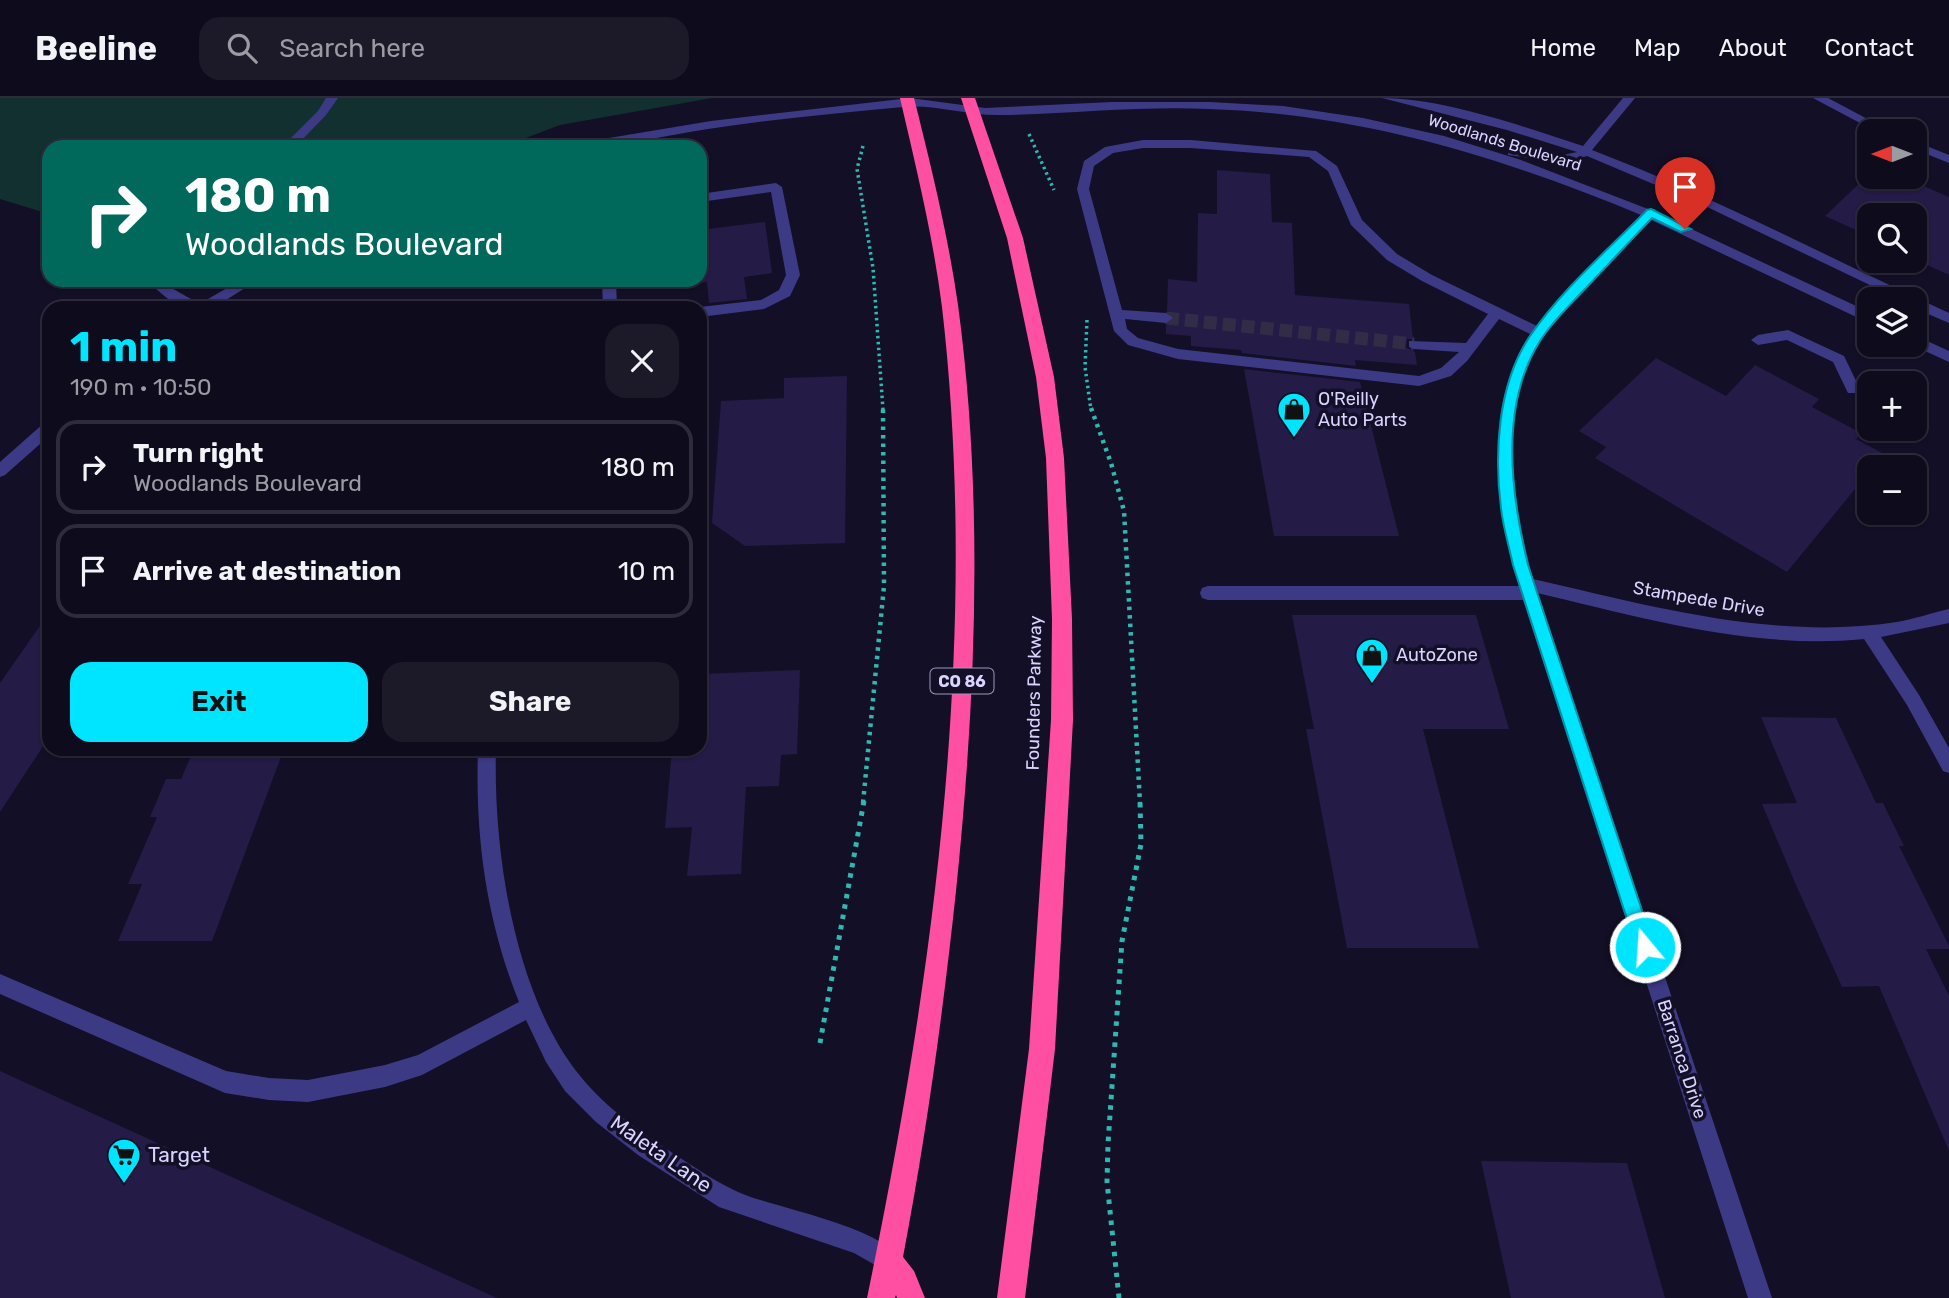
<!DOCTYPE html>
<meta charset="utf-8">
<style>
:root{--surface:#0e0b1c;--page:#1c1929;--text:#f1f3f6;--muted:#9b9ba3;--line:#2e2b3b;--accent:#00e5ff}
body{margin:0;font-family:Rubik,sans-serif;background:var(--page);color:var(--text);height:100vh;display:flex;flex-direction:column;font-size:26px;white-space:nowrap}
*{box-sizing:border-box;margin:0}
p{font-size:23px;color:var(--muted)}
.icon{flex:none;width:38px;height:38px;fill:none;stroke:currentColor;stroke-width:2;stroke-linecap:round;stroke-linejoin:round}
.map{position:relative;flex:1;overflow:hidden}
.drawer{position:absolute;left:42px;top:203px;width:665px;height:455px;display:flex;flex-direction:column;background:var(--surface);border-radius:21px;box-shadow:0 2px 5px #0004,0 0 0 2px var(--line)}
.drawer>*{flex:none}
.banner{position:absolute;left:42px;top:42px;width:665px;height:147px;border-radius:21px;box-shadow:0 2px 5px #0004,0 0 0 2px var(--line);background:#00695c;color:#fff;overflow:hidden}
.needle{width:46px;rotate:270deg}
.buttons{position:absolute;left:1857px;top:21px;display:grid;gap:14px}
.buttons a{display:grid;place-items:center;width:70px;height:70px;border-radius:14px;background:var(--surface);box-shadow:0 2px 5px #0004,0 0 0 2px var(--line);font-size:35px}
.pin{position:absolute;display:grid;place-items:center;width:60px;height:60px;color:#fff;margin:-72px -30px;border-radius:50% 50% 50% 0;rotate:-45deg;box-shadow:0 0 7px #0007}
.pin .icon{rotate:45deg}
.me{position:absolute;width:77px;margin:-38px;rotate:342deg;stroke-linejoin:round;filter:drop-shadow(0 0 5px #0008)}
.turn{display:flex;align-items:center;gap:24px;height:147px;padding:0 28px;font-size:32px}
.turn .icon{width:91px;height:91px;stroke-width:2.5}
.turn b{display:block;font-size:49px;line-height:60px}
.round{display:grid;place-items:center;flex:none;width:74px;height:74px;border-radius:21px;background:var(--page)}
.headline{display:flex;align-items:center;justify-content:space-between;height:119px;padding:0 28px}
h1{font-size:42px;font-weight:700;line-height:52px;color:var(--accent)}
.action{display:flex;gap:14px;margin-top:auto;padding:14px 28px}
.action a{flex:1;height:80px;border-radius:21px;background:var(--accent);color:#111;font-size:28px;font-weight:700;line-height:80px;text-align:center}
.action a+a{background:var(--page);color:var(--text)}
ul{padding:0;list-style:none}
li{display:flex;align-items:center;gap:21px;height:94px;margin:0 14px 10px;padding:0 14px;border:4px solid var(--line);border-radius:21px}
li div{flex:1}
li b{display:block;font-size:26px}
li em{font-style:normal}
header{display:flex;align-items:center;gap:42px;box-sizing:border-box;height:98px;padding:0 35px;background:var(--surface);border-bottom:2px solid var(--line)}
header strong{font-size:33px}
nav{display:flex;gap:38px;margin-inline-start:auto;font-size:24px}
.search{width:490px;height:63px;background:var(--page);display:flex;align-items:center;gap:18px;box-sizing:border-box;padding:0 24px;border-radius:21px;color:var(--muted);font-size:26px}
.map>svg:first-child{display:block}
.green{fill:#12302f}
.building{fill:#241b47}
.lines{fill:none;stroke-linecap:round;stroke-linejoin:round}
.minor-tunnel{stroke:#312d47;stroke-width:13;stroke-dasharray:13 6;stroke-linecap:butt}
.path-far2{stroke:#2fb8b0;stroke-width:3.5;stroke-dasharray:2.5 3.5;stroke-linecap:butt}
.path-far1{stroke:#2fb8b0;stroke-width:4.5;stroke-dasharray:3.5 5;stroke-linecap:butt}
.path{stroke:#2fb8b0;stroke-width:5;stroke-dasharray:4.5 6;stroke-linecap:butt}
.minor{fill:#3d3a85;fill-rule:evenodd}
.highway{fill:#ff4fa3;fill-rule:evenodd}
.route{fill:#00e5ff;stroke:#0095a6;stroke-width:2}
.labels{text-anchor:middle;stroke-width:7;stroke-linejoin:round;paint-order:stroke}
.far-street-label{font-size:16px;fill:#d9d4ff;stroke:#130f26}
.shield{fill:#130f26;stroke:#9e99be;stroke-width:2}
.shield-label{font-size:16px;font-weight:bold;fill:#d9d4ff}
.poi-label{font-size:18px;fill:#d9d4ff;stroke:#130f26;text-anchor:start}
.street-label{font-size:18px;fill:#d9d4ff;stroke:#130f26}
.near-street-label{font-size:21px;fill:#d9d4ff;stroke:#130f26}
.near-poi-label{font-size:21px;fill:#d9d4ff;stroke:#130f26;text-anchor:start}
</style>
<header>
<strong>Beeline</strong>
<div class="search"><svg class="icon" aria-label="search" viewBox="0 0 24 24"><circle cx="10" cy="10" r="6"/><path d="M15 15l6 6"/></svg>Search here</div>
<nav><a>Home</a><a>Map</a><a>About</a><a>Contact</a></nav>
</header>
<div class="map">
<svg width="1949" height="1200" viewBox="0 0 1949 1200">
<rect width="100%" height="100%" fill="#130f26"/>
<polygon class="green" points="0,0 712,0 560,27 502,49 49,49 49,116 0,101"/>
<g class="building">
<polygon points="1217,72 1270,76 1272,124 1292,125 1295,197 1409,206 1413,241 1407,241 1406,249 1415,254 1417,267 1355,262 1356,268 1242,255 1241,252 1191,248 1191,238 1166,236 1166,228 1176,220 1167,213 1168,181 1197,184 1198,115 1217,116"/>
<polygon points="1866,79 1903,79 1949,99 1949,177 1914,161 1914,117 1869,117 1869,138 1825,118"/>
<polygon points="765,124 772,175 744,179 747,201 709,205 707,184 700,185 700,132"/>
<polygon points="1656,260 1726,298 1755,267 1819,301 1812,309 1861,335 1856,341 1884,356 1873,369 1869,369 1869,374 1787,474 1595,360 1606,349 1579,333"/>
<polygon points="1244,271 1360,284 1399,438 1274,438"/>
<polygon points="847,278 845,445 745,448 712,425 721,303 784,300 784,280"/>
<polygon points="49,515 49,639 0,714 0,585"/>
<polygon points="1292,517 1476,517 1509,631 1423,631 1479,850 1347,850 1306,631 1314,631"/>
<polygon points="800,572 797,656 781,657 779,688 746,689 741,776 687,778 692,729 665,730 672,651 700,651 700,576"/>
<polygon points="1761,619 1836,620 1876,705 1883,705 1904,748 1899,748 1949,848 1949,851 1926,851 1949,898 1949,1053 1879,888 1842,889 1796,787 1762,706 1797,705"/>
<polygon points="194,651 284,651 212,843 118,843 142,786 128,786 157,719 150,719 166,681 181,681"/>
<polygon points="0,973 497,1200 0,1200"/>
<polygon points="1481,1063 1627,1065 1665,1200 1511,1200"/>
</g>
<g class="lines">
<polyline class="minor-tunnel" points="1166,220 1414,246"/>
<g class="path-far2">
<polyline points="1029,36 1054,92"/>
<polyline points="863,48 857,71 873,170 883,312"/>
<polyline points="1087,222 1085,269 1091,312"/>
</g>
<g class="path-far1">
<polyline points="1091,310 1111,365 1124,413 1140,705"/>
<polyline points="863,705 884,488 883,310"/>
</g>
<g class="path">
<polyline points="820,945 864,703"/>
<polyline points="1119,1200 1107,1084 1108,1046 1122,843 1141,746 1140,703"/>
</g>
<g class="minor">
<polygon points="326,0 338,0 326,17 295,49 282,49 318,13"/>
<path d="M910 0 985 10 1112 4H1210L1283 8 1363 20 1444 38 1518 61 1648 111H1655L1657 115 1869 214V225L1651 122C1616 159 1567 202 1540 243 1496 308 1514 410 1533 481 1651 508 1775 543 1897 524 1914 521 1932 515 1949 511V525L1881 539 1919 597 1949 650V675L1943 673 1907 607 1864 541C1755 552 1643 520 1537 495L1772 1200H1748L1523 502H1208L1202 500 1200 495 1202 490 1208 488H1519C1495 408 1482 310 1530 236L1499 221 1467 263 1451 278 1419 288 1178 261 1128 247 1114 233 1077 91 1084 63 1105 49 1143 42H1191L1316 53 1337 68 1362 122 1397 156 1432 177 1537 228 1641 117C1502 59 1360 16 1209 11 1139 8 1071 16 1001 17 969 18 934 6 903 9 839 15 772 21 708 31 663 38 619 49 573 49L579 45 711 23ZM1143 50H1191L1309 59 1328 73 1351 127 1387 162 1422 183 1488 216 1466 245 1409 243V249L1414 251 1459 254 1441 270 1419 278 1178 251 1138 240 1127 231 1125 221 1166 225 1173 220 1166 215 1122 212 1089 91 1094 68 1113 55Z"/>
<path d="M1382 0C1443 0 1525 29 1583 48L1623 0H1635L1592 52C1715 99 1831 161 1949 215V225L1914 210V201H1899L1703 107 1587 58 1563 65 1508 57V51L1512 50 1563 57 1577 54 1507 32Z"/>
<polygon points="1813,0 1828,0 1890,33 1875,33"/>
<polygon points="1914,43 1949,57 1949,65 1914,51"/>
<polygon points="776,85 782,89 800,177 790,198 764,211 700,219 698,210 700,209 761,202 779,192 786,177 771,94 700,104 700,96"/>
<path d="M145 182C167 182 180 198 201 205L241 182H258L213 210H187L173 205Z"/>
<polygon points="602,182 616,182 617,210 603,210"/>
<polygon points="1788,232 1844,258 1860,291 1858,295 1848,295 1833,264 1787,242 1758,247 1751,242 1758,237"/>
<polygon points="1914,237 1949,253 1949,264 1912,247 1914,247"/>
<polygon points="49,324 49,338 5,377 0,379 0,364 44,325"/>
<path d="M478 651H496C493 752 514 898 581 979 606 1010 641 1034 674 1056 698 1071 721 1088 748 1098 781 1110 888 1132 901 1163L897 1171 889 1175 854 1155 719 1109 638 1057 596 1024 565 993 546 964 526 922 422 977 385 989 308 1004 269 1002 225 995 0 896V876L226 973 269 980 308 982 385 967 418 957 519 904C486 822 475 738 478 651Z"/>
</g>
<g class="highway">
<path d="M900 0H914C931 68 948 137 958 207 984 401 976 598 956 793 943 915 926 1038 903 1159L914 1173 925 1200H897L896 1197 895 1200H867C934 876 980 539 942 209 933 138 916 69 900 0Z"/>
<polygon points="961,0 975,0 1023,140 1054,279 1064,360 1072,521 1073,622 1055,951 1025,1200 997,1200 1029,951 1051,622 1052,521 1046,360 1036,279 1007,140"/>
</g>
</g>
<path class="route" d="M1651 111 1691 131 1681 134 1652 120C1629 144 1606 169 1582 194 1568 209 1551 225 1540 243 1499 308 1511 397 1528 467L1654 849 1652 855 1645 858 1639 855 1636 849 1513 467C1509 448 1503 429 1501 410 1494 355 1498 285 1530 238 1562 191 1608 152 1647 112Z"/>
<defs>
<symbol id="shop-pin" viewBox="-11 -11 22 30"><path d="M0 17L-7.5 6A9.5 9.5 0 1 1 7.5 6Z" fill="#00e5ff" stroke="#130f26"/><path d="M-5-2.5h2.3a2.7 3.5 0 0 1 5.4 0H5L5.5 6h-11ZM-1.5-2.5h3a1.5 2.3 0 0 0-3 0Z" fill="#111"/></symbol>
<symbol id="supermarket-pin" viewBox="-11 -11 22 30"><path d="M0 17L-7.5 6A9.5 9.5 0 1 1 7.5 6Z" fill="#00e5ff" stroke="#130f26"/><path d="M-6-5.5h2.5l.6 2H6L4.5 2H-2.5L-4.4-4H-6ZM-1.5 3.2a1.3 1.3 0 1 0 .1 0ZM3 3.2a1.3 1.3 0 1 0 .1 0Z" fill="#111"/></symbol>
</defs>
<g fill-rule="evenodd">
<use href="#shop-pin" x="1275" y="292" width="38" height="52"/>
<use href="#shop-pin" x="1353" y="538" width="38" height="52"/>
<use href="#supermarket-pin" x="105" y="1038" width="38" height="52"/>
</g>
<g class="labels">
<g class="far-street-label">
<text transform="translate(1505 44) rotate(17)" y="6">Woodlands Boulevard</text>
</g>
<rect class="shield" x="930.5" y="570.5" width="63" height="25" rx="5"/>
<g class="shield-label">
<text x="962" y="589">CO 86</text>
</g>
<g class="poi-label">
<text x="1318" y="307">O'Reilly<tspan x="1318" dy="21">Auto Parts</tspan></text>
<text x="1396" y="563">AutoZone</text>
</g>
<g class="street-label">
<text transform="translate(1699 501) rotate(10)" y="6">Stampede Drive</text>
<text transform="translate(1034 595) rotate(-89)" y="6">Founders Parkway</text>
<text transform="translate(1682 961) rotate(72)" y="6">Barranca Drive</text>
</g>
<g class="near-street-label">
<text transform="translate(661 1056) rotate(35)" y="7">Maleta Lane</text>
</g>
<g class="near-poi-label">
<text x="148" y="1064">Target</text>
</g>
</g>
</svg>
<div class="buttons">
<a><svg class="needle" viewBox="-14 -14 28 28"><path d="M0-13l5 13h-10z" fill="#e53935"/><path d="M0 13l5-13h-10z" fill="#9b9ba3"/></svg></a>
<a><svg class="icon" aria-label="search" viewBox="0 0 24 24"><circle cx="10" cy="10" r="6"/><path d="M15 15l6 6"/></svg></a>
<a><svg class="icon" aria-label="layers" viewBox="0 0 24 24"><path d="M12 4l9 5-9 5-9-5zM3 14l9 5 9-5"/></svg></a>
<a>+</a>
<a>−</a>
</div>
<div class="pin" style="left:1685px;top:131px;background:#d93025"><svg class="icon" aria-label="arrive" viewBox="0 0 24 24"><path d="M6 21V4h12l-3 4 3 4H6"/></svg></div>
<svg class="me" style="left:1645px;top:849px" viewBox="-20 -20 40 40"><circle r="17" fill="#00e5ff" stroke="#fff" stroke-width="3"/><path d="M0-11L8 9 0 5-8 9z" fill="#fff"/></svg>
<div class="banner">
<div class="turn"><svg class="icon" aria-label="right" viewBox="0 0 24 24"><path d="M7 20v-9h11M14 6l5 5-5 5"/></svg><div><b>180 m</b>Woodlands Boulevard</div></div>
</div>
<section class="drawer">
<div class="headline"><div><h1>1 min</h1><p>190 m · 10:50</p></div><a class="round"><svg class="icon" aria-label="close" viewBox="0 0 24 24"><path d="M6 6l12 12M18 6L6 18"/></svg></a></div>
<ul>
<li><svg class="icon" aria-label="right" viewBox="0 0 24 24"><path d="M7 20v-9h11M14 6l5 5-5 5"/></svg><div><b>Turn right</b><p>Woodlands Boulevard</p></div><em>180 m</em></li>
<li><svg class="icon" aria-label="arrive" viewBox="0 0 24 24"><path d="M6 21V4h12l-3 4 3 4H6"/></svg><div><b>Arrive at destination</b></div><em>10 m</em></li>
</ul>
<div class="action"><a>Exit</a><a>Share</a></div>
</section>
</div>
